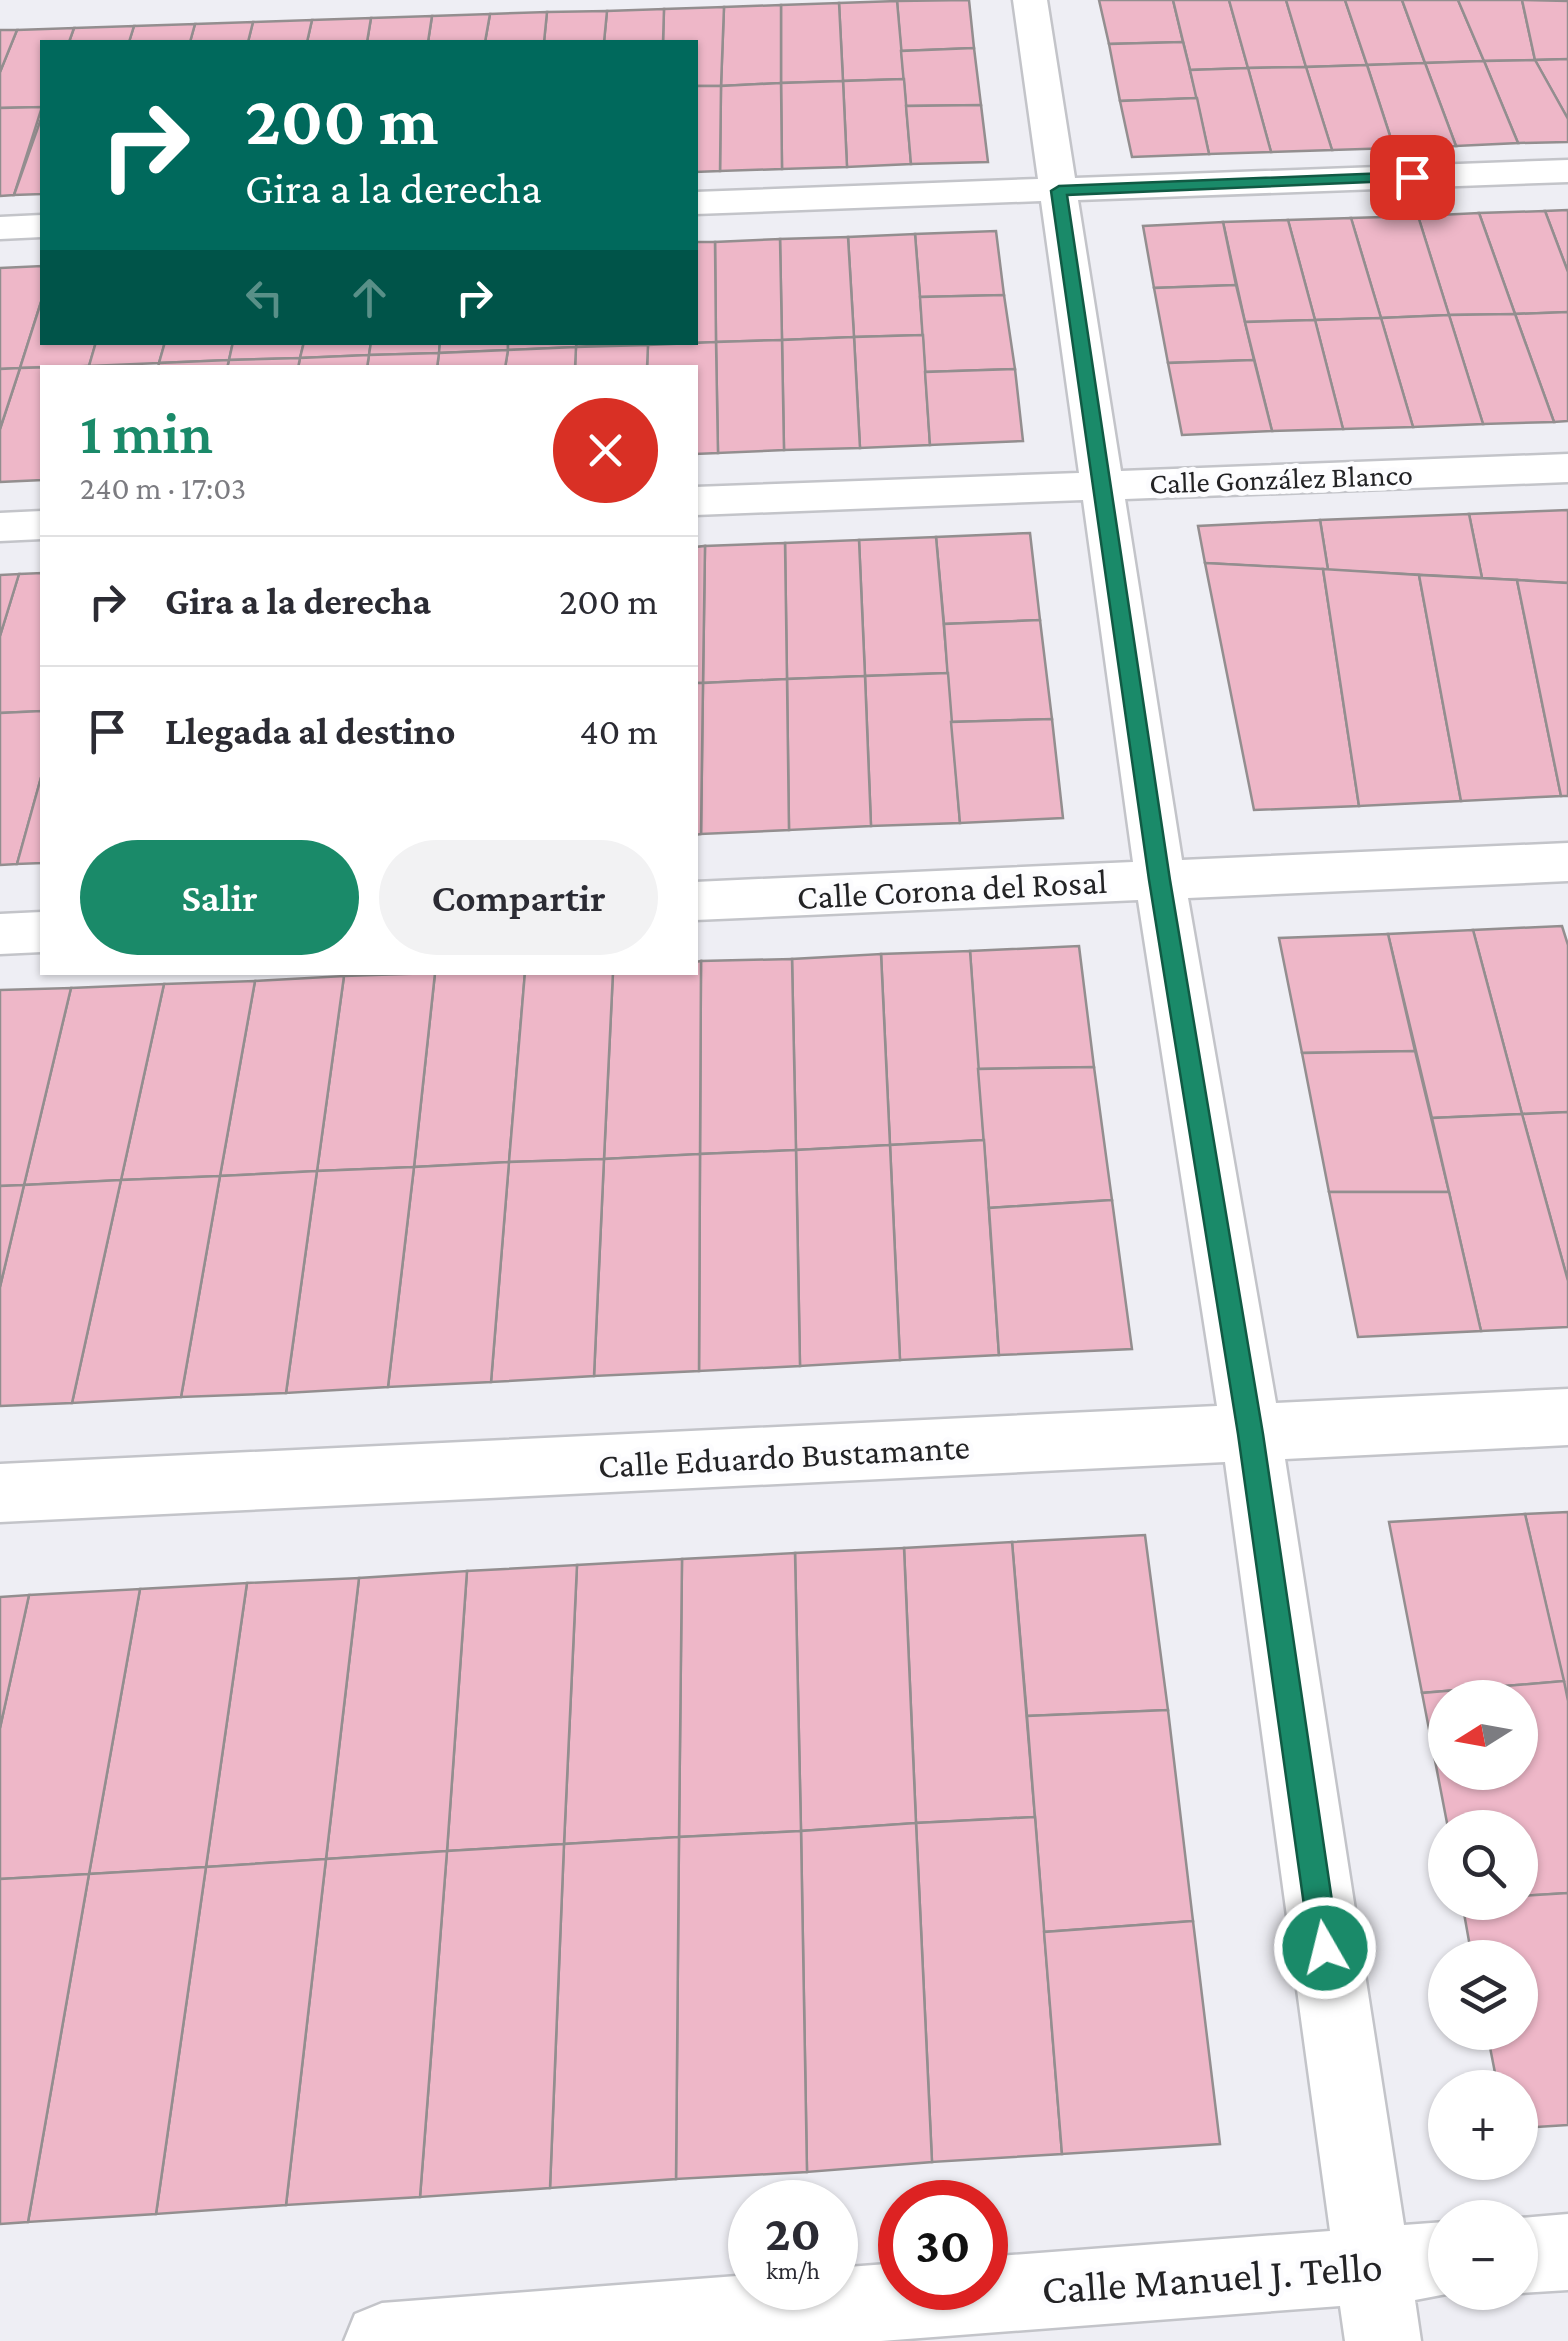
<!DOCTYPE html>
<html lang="es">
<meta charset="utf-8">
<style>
:root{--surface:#fff;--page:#f2f2f3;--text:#2b2b33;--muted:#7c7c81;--line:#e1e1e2;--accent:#1a8a69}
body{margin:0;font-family:"Crimson Pro",serif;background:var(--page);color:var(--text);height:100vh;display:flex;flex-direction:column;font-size:38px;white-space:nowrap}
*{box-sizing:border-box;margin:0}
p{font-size:32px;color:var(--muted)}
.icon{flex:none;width:55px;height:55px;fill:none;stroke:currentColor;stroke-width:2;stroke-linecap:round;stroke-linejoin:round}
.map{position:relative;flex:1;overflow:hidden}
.sheet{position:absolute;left:40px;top:365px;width:658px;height:610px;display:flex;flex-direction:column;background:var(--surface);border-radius:0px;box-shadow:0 2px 8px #0004}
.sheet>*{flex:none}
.banner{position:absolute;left:40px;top:40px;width:658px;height:305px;border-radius:0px;box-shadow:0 2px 8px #0004;background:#00695c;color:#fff;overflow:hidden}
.needle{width:65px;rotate:259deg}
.buttons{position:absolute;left:1428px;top:1680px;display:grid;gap:20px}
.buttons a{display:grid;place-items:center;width:110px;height:110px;border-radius:50%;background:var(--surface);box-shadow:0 2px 8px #0004;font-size:50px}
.speed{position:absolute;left:728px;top:2180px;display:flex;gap:20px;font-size:50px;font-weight:700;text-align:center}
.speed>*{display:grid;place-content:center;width:130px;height:130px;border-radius:50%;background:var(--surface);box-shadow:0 2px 8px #0004;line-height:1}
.speed small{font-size:25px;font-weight:400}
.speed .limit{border:15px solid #d22;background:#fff;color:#111}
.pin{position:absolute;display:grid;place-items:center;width:85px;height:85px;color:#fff;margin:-42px;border-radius:20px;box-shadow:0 5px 15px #0006}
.me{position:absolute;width:110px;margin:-55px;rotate:352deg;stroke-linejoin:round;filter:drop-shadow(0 0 8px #0008)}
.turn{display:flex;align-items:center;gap:35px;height:210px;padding:0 40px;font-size:45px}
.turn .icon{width:130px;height:130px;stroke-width:2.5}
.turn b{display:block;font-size:70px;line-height:85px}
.lanes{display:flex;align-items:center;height:95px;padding:0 40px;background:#0003;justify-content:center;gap:50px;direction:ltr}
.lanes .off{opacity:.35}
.round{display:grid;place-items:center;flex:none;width:105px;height:105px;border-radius:52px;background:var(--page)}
.overview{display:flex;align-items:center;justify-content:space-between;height:170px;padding:0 40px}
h1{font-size:60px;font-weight:600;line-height:75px;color:var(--accent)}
.cta{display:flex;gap:20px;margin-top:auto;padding:20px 40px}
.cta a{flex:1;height:115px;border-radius:60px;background:var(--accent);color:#fff;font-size:40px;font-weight:600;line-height:115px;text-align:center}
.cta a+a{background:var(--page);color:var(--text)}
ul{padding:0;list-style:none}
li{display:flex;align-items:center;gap:30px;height:130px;padding:0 40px;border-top:2px solid var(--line)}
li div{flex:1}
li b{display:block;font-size:38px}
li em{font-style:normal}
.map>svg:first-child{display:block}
.building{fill:#eeb7c8;stroke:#938e8f;stroke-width:2.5;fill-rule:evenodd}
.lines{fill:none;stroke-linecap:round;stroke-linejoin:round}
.minor-casing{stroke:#c3c4c9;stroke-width:5}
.minor{fill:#fff;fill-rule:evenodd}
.route{fill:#1a8a69;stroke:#115a44;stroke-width:2.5}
.labels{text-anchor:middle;stroke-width:10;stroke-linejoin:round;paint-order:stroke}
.far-street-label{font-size:30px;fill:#232325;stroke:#fcfcfe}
.street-label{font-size:35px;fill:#232325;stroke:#fcfcfe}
.near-street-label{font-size:42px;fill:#232325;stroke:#fcfcfe}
</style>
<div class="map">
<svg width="1568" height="2341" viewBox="0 0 1568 2341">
<rect width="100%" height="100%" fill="#eeeef4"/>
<g class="building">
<polygon points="969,0 974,48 901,51 897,1"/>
<polygon points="1099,0 1173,0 1183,42 1109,44"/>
<polygon points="1173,0 1229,0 1248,68 1190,70"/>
<polygon points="1229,0 1286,0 1306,67 1248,68"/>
<polygon points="1286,0 1345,0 1367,65 1306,67"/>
<polygon points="1345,0 1402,0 1425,63 1367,65"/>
<polygon points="1402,0 1458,0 1484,61 1425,63"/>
<polygon points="1458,0 1522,0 1535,60 1484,61"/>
<polygon points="1522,0 1568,1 1568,59 1535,60"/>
<polygon points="897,1 904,79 843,81 839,3"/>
<polygon points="839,3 843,81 781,83 781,5"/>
<polygon points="781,5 781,83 721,86 724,7"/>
<polygon points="724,7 721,86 695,86 695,42 663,42 664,9"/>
<polygon points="664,9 663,42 604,42 607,11"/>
<polygon points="607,11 604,42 544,42 547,12"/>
<polygon points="547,12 544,42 485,42 490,14"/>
<polygon points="490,14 485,42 428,42 432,16"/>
<polygon points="432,16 428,42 367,42 371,18"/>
<polygon points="371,18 367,42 307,42 312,20"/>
<polygon points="312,20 307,42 248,42 253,22"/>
<polygon points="253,22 248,42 190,42 195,24"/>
<polygon points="195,24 190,42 129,42 134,26"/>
<polygon points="134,26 129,42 69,42 74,28"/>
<polygon points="74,28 69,42 42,42 42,107 0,108 0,72 17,30"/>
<polygon points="0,30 17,30 0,72"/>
<polygon points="1183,42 1197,98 1120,101 1109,44"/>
<polygon points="974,48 981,105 906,106 901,51"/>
<polygon points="1568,59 1568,119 1535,60"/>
<polygon points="1535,60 1568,119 1568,142 1518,143 1484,61"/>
<polygon points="1484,61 1518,143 1456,146 1425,63"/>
<polygon points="1425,63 1456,146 1394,148 1367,65"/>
<polygon points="1367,65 1394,148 1332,150 1306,67"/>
<polygon points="1306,67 1332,150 1271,152 1248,68"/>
<polygon points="1248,68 1271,152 1209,154 1190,70"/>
<polygon points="904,79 911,164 847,167 843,81"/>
<polygon points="843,81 847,167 782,169 781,83"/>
<polygon points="781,83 782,169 720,171 721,86"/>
<polygon points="695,86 721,86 720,171 695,172"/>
<polygon points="1197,98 1209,154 1132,157 1120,101"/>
<polygon points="981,105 988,162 911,164 906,106"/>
<polygon points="42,107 14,195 0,196 0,108"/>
<polygon points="42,116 42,194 14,195"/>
<polygon points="1568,210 1568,272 1545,211"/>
<polygon points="1545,211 1568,272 1568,312 1515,314 1479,213"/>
<polygon points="1479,213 1515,314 1449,315 1418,216"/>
<polygon points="1418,216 1449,315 1381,318 1351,218"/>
<polygon points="1351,218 1381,318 1315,320 1288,220"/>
<polygon points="1288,220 1315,320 1245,322 1223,222"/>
<polygon points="1223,222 1236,285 1154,288 1143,226"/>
<polygon points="996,231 1004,295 920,297 915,234"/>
<polygon points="915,234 923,335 854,337 848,237"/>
<polygon points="848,237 854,337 782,340 780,239"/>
<polygon points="780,239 782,340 716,342 715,242"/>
<polygon points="695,242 715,242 716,342 648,345 695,342"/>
<polygon points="42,266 42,299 20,368 0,369 0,268"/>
<polygon points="1236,285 1254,360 1168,363 1154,288"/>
<polygon points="1004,295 1015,369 925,372 920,297"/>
<polygon points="42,299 42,342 96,342 89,366 20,368"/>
<polygon points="1568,312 1568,421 1554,422 1515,314"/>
<polygon points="1515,314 1554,422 1483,424 1449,315"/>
<polygon points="1449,315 1483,424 1413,427 1381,318"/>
<polygon points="1381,318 1413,427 1343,429 1315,320"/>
<polygon points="1315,320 1343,429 1272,431 1245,322"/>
<polygon points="923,335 930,445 860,448 854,337"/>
<polygon points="854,337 860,448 784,450 782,340"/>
<polygon points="782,340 784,450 718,453 716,342"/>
<polygon points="96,342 165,342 159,363 89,366"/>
<polygon points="165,342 233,342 229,360 159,363"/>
<polygon points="233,342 304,342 300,358 229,360"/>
<polygon points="304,342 371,342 369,355 300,358"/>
<polygon points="371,342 440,342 439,353 369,355"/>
<polygon points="440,342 508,342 508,350 439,353"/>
<polygon points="508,342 577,342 576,347 508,350"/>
<polygon points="577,342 648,342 576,347"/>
<polygon points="716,342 718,453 695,454 695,368 647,368 648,345"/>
<polygon points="648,345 647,368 575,368 576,347"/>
<polygon points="576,347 575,368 505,368 508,350"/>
<polygon points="508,350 505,368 437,368 439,353"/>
<polygon points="439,353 437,368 367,368 369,355"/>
<polygon points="369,355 367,368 298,368 300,358"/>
<polygon points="300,358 298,368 227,368 229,360"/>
<polygon points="229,360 227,368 158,368 159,363"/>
<polygon points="1254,360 1272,431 1182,435 1168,363"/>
<polygon points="89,366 42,368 42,480 0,482 0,429 20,368"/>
<polygon points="20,368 0,429 0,369"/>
<polygon points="1015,369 1023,441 930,445 925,372"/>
<polygon points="1568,510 1568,583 1482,578 1469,514"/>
<polygon points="1469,514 1482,578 1328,570 1320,520"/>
<polygon points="1320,520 1328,570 1205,563 1198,526"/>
<polygon points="1030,533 1040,620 944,624 936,537"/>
<polygon points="936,537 948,673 865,676 859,540"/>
<polygon points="859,540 865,676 787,679 785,543"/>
<polygon points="785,543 787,679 703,683 705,546"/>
<polygon points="705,546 703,683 695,683 695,547"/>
<polygon points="1205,563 1323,569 1359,806 1254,810"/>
<polygon points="1323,569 1419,575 1461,801 1359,806"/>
<polygon points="42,573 42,711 0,713 0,636 19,574"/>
<polygon points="19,574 0,636 0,575"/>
<polygon points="1419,575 1517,580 1561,796 1461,801"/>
<polygon points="1517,580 1568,583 1568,796 1561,796"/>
<polygon points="1040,620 1052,719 951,722 944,624"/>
<polygon points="948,673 960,823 871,826 865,676"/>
<polygon points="865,676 871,826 789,830 787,679"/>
<polygon points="787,679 789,830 701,834 703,683"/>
<polygon points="695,683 703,683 701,834 695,835"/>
<polygon points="42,711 42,774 17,864 0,865 0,713"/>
<polygon points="1052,719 1063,818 960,823 951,722"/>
<polygon points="42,774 42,863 17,864"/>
<polygon points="1562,926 1568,945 1568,1112 1522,1114 1473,930"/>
<polygon points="1473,930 1522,1114 1432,1118 1388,934"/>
<polygon points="1388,934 1415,1051 1302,1053 1279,938"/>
<polygon points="1079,946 1094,1067 978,1069 970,951"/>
<polygon points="970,951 984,1140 890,1145 881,954"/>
<polygon points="881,954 890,1145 796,1150 792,959"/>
<polygon points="792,959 796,1150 700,1154 701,961"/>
<polygon points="701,961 700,1154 604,1159 613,972 695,972 695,962"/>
<polygon points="525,972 509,1162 414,1167 435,973"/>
<polygon points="525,972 613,972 604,1159 509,1162"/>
<polygon points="435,973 414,1167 317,1171 344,976"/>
<polygon points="344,976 317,1171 220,1176 255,981"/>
<polygon points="255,981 220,1176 121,1180 164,984"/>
<polygon points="164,984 121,1180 24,1185 71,988"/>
<polygon points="71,988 24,1185 0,1186 0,990"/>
<polygon points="1415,1051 1449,1192 1329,1192 1302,1053"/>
<polygon points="1094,1067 1112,1200 989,1208 978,1069"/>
<polygon points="1568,1112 1568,1281 1522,1114"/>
<polygon points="1522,1114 1568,1281 1568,1327 1481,1331 1432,1118"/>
<polygon points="984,1140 999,1355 900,1360 890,1145"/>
<polygon points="890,1145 900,1360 800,1366 796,1150"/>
<polygon points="796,1150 800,1366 699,1371 700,1154"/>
<polygon points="700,1154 699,1371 594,1376 604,1159"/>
<polygon points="604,1159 594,1376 491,1382 509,1162"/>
<polygon points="509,1162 491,1382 388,1387 414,1167"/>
<polygon points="414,1167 388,1387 286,1393 317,1171"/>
<polygon points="317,1171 286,1393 181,1397 220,1176"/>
<polygon points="220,1176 181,1397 72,1403 121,1180"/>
<polygon points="121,1180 72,1403 0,1406 0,1287 24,1185"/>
<polygon points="24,1185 0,1287 0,1186"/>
<polygon points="1329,1192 1449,1192 1481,1331 1358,1337"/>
<polygon points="1112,1200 1132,1349 999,1355 989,1208"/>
<polygon points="1568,1512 1568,1701 1525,1514"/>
<polygon points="1525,1514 1564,1681 1422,1693 1389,1522"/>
<polygon points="1145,1535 1168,1710 1027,1716 1012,1542"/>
<polygon points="1012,1542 1035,1817 916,1823 904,1548"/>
<polygon points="904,1548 916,1823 801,1831 795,1553"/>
<polygon points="795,1553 801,1831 679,1837 682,1559"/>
<polygon points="682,1559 679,1837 564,1844 577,1565"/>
<polygon points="577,1565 564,1844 447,1851 467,1571"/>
<polygon points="467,1571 447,1851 326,1859 359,1578"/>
<polygon points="359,1578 326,1859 206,1867 247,1583"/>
<polygon points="247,1583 206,1867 89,1874 140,1589"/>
<polygon points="140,1589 89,1874 0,1879 0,1728 29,1595"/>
<polygon points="29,1595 0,1728 0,1597"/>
<path d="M1564 1681 1568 1701V1893L1520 1896V1828H1448L1422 1693ZM1445 1698H1520V1772H1445Z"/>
<polygon points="1168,1710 1193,1921 1044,1932 1027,1716"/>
<polygon points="1035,1817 1062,2154 932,2162 916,1823"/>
<polygon points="916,1823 932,2162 807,2172 801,1831"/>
<polygon points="801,1831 807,2172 676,2179 679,1837"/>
<polygon points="679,1837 676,2179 550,2188 564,1844"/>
<polygon points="564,1844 550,2188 420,2197 447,1851"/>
<polygon points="447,1851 420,2197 286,2205 326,1859"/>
<polygon points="326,1859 286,2205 156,2214 206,1867"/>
<polygon points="206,1867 156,2214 28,2222 89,1874"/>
<polygon points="89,1874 28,2222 0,2224 0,1879"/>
<polygon points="1568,1893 1568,2125 1520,2128 1520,2088 1498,2088 1487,2032 1520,2032 1520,1958 1472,1958 1462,1902 1520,1902 1520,1896"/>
<polygon points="1193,1921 1220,2144 1062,2154 1044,1932"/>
</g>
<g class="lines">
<defs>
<g id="minor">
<polygon points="1013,0 1047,0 1075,178 1568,160 1568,182 1078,200 1121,471 1568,454 1568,482 1125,499 1182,860 1568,843 1568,881 1188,898 1276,1403 1568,1389 1568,1445 1285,1459 1404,2225 1445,2222 1445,2292 1457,2292 1415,2300 1421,2341 1345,2341 1340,2306 881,2341 344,2341 355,2314 382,2303 750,2275 750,2288 835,2288 835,2268 900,2263 900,2288 985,2288 985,2257 1330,2231 1225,1462 0,1522 0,1464 1217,1406 1138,900 695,920 695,882 1133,862 1083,500 695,515 695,487 1079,473 1041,201 695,214 695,192 1038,179"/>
<polygon points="42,215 42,237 0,239 0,217"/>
<polygon points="42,511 42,539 0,541 0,513"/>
<polygon points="42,912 42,952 0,954 0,914"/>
<polygon points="1568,2214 1568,2290 1520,2293 1520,2218"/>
</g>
</defs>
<use href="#minor" class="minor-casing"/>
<use href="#minor" class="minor"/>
</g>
<polygon class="route" points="1412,172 1419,177 1417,180 1067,195 1170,880 1263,1434 1339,1948 1335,1958 1325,1962 1315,1958 1310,1948 1238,1434 1149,880 1051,191 1059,186"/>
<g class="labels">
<g class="far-street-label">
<text transform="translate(1281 479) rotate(-2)" y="10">Calle González Blanco</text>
</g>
<g class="street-label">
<text transform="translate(952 889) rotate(-3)" y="12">Calle Corona del Rosal</text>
<text transform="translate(784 1456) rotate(-3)" y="12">Calle Eduardo Bustamante</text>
</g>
<g class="near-street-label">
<text transform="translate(1212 2277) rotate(-4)" y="15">Calle Manuel J. Tello</text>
</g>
</g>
</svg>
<div class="buttons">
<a><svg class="needle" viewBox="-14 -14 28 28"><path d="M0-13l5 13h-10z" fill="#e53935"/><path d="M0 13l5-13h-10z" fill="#7c7c81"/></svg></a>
<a><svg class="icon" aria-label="search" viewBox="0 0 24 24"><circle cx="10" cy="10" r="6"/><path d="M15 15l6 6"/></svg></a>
<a><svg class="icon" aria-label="layers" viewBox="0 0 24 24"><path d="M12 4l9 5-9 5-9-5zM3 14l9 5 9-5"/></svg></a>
<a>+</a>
<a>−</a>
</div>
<div class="speed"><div>20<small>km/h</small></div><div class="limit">30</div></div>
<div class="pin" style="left:1412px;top:177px;background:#d93025"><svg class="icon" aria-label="arrive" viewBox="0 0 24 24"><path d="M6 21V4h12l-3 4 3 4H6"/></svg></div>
<svg class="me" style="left:1325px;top:1948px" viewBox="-20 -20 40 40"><circle r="17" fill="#1a8a69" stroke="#fff" stroke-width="3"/><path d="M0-11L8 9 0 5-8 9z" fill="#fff"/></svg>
<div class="banner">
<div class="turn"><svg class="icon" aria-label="right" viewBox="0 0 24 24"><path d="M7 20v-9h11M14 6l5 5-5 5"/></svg><div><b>200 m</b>Gira a la derecha</div></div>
<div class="lanes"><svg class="icon off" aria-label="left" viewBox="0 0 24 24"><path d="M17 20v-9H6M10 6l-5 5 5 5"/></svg><svg class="icon off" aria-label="ahead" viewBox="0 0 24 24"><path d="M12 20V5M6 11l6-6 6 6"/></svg><svg class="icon" aria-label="right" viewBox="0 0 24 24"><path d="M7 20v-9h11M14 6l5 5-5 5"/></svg></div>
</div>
<section class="sheet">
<div class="overview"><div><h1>1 min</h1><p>240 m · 17:03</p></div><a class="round" style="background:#d93025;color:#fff"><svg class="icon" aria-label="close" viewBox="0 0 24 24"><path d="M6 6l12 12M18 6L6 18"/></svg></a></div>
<ul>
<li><svg class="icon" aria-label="right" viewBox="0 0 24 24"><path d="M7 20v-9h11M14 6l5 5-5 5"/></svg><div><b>Gira a la derecha</b></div><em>200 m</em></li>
<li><svg class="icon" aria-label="arrive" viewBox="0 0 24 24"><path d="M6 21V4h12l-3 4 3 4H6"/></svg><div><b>Llegada al destino</b></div><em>40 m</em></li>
</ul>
<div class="cta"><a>Salir</a><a>Compartir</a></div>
</section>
</div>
